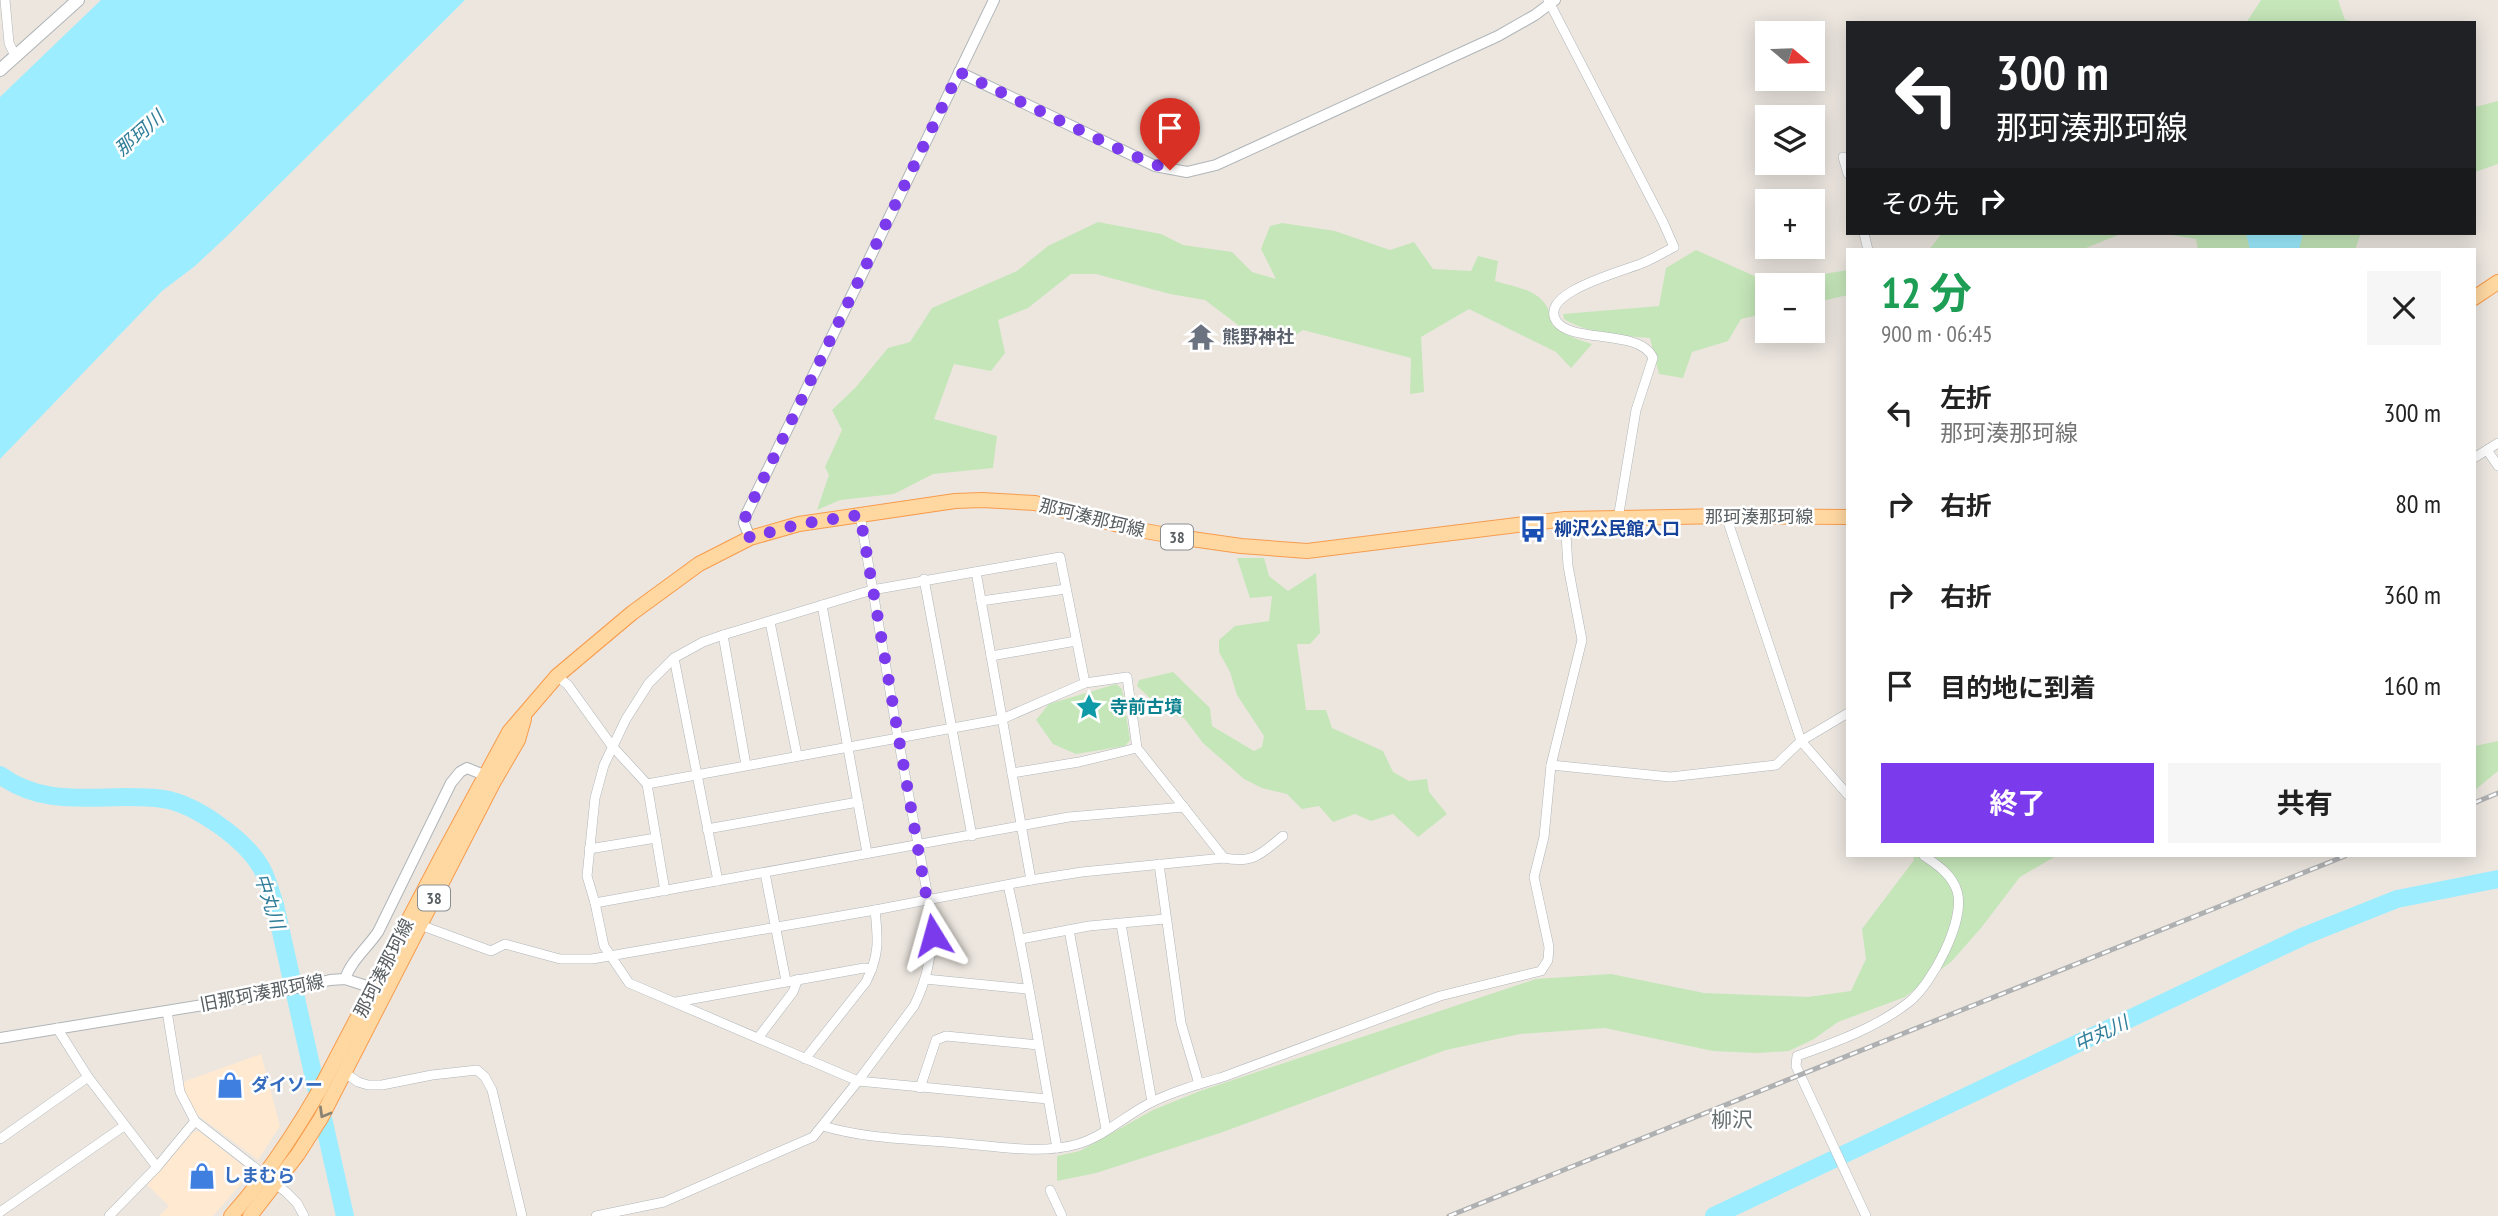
<!DOCTYPE html>
<html lang="ja">
<meta charset="utf-8">
<style>
:root{--surface:#fff;--page:#f6f6f6;--text:#222;--muted:#767676;--accent:#7c3aed}
body{margin:0;font-family:"PT Sans Narrow","Noto Sans JP",sans-serif;background:var(--page);color:var(--text);height:100vh;display:flex;flex-direction:column;font-size:26px;white-space:nowrap}
*{box-sizing:border-box;margin:0}
p{font-size:23px;color:var(--muted)}
.icon{flex:none;width:38px;height:38px;fill:none;stroke:currentColor;stroke-width:2;stroke-linecap:round;stroke-linejoin:round}
.map{position:relative;flex:1;overflow:hidden}
.panel{position:absolute;left:1846px;top:248px;width:630px;height:609px;display:flex;flex-direction:column;background:var(--surface);border-radius:0px;box-shadow:0 4px 18px #0003}
.panel>*{flex:none}
.banner{position:absolute;left:1846px;top:21px;width:630px;height:214px;border-radius:0px;box-shadow:0 4px 18px #0003;background:#202124;color:#fff;overflow:hidden}
.needle{width:46px;rotate:109deg}
.fabs{position:absolute;left:1755px;top:21px;display:grid;gap:14px}
.fabs a{display:grid;place-items:center;width:70px;height:70px;border-radius:0px;background:var(--surface);box-shadow:0 4px 18px #0003;font-size:35px}
.pin{position:absolute;display:grid;place-items:center;width:60px;height:60px;color:#fff;margin:-72px -30px;border-radius:50% 50% 50% 0;rotate:-45deg;box-shadow:0 0 7px #0007}
.pin .icon{rotate:45deg}
.me{position:absolute;width:77px;margin:-38px;rotate:352deg;stroke-linejoin:round;filter:drop-shadow(0 0 5px #0008)}
.turn{display:flex;align-items:center;gap:24px;height:147px;padding:0 35px;font-size:32px}
.turn .icon{width:91px;height:91px;stroke-width:2.5}
.turn b{display:block;font-size:49px;line-height:60px}
.then{display:flex;align-items:center;height:66px;padding:0 35px;background:#0003;gap:14px;font-size:26px}
.round{display:grid;place-items:center;flex:none;width:74px;height:74px;border-radius:0px;background:var(--page)}
.overview{display:flex;align-items:center;justify-content:space-between;height:119px;padding:0 35px}
h1{font-size:42px;font-weight:700;line-height:52px;color:#1e9e55}
.cta{display:flex;gap:14px;margin-top:auto;padding:14px 35px}
.cta a{flex:1;height:80px;border-radius:0px;background:var(--accent);color:#fff;font-size:28px;font-weight:700;line-height:80px;text-align:center}
.cta a+a{background:var(--page);color:var(--text)}
ul{padding:0;list-style:none}
li{display:flex;align-items:center;gap:21px;height:91px;padding:0 35px}
li div{flex:1}
li b{display:block;font-size:26px}
li em{font-style:normal}
.map>svg:first-child{display:block}
.commercial{fill:#ffe9d1}
.green{fill:#c5e6b9}
.water{fill:#9cedff}
.lines{fill:none;stroke-linecap:round;stroke-linejoin:round}
.river{stroke:#9cedff;stroke-width:18}
.minor-casing{stroke:#b0b5b8;stroke-width:10}
.tertiary-casing{stroke:#b0b5b8;stroke-width:12}
.secondary-casing{stroke:#afb5b8;stroke-width:14}
.primary-casing{stroke:#f89b4c;stroke-width:16}
.minor{stroke:#fff;stroke-width:9}
.tertiary{stroke:#fff;stroke-width:10}
.secondary{stroke:#fff;stroke-width:12}
.primary{stroke:#ffd8a1;stroke-width:14}
.rail-casing{stroke:#afb0b1;stroke-width:5}
.rail{stroke:#fff;stroke-width:2.5;stroke-dasharray:8;stroke-linecap:butt}
.oneway{stroke:#8a8374}
.route{stroke:#7c3aed;stroke-width:12;stroke-dasharray:0 21.6}
.labels{text-anchor:middle;stroke-width:5;stroke-linejoin:round;paint-order:stroke}
.shield{fill:#fff;stroke:#8a8e90;stroke-width:2}
.shield-label{font-size:16px;font-weight:bold;fill:#585e61}
.worship-label{font-size:18px;font-weight:bold;fill:#5b616d;stroke:#fff;text-anchor:start}
.street-label{font-size:18px;fill:#585e61;stroke:#fff}
.transit-label{font-size:18px;font-weight:bold;fill:#164399;stroke:#fff;text-anchor:start}
.culture-label{font-size:18px;font-weight:bold;fill:#0d838f;stroke:#fff;text-anchor:start}
.shop-label{font-size:18px;font-weight:bold;fill:#366cbe;stroke:#fff;text-anchor:start}
.water-label{font-size:19px;font-style:italic;fill:#307e9a;stroke:#fff}
.quarter-label{font-size:21px;fill:#697173;stroke:#fff}
</style>
<div class="map">
<svg width="2498" height="1216" viewBox="0 0 2498 1216">
<rect width="100%" height="100%" fill="#ece6df"/>
<g class="commercial">
<polygon points="261,1054 280,1126 258,1160 199,1116 193,1110 185,1093 183,1082"/>
<polygon points="199,1131 248,1170 250,1174 213,1216 159,1216 169,1206 147,1185 193,1132"/>
</g>
<g class="green">
<polygon points="2261,0 2338,0 2345,20 2364,23 2246,23"/>
<polygon points="2498,101 2498,164 2475,172 2475,107"/>
<path d="M1098 222 1161 234 1183 245 1232 252 1252 272 1276 279 1261 249 1270 226 1282 223 1335 231 1390 250 1414 242 1433 269 1471 271 1478 256 1498 261 1495 281C1526 290 1548 291 1553 326L1574 338 1592 344 1571 368 1556 352 1469 309 1421 337 1424 392 1410 394 1411 358 1303 330 1281 344 1270 330 1250 334 1205 300 1170 294 1096 274H1071L1028 308 998 320 1005 353 991 371 954 364 934 419 997 436 993 468 933 474 894 494 840 500 817 510 829 475 825 467 842 430 832 410 856 387 888 348 910 342 932 308 1017 271 1048 246Z"/>
<polygon points="1942,233 2123,233 2081,250 1929,250"/>
<polygon points="2159,233 2361,233 2355,250 2198,250 2196,239"/>
<path d="M1696 250 1770 283 1848 270V295L1813 303V285H1768L1767 313 1741 319 1728 341 1692 352 1683 378 1659 374 1650 338C1621 336 1589 334 1564 319L1563 314 1659 306 1666 268Z"/>
<polygon points="1237,558 1264,558 1269,576 1288,591 1316,573 1320,633 1310,644 1297,644 1306,710 1326,710 1332,728 1383,751 1393,772 1409,781 1427,779 1429,792 1447,814 1418,837 1393,814 1371,821 1355,814 1333,822 1319,806 1302,809 1287,794 1262,788 1244,779 1203,743 1184,718 1167,714 1137,686 1139,680 1173,672 1210,708 1212,726 1254,751 1262,747 1264,736 1237,695 1230,672 1219,652 1219,640 1235,626 1269,621 1272,596 1250,598"/>
<polygon points="1116,684 1122,689 1130,740 1125,746 1076,754 1053,744 1036,720 1049,704"/>
<polygon points="2498,741 2498,771 2475,790 2475,746"/>
<polygon points="1913,856 2056,856 2020,877 1981,928 1952,961 1905,997 1838,1022 1814,1039 1789,1051 1758,1053 1713,1051 1605,1028 1520,1034 1446,1050 1220,1133 1096,1173 1057,1181 1057,1156 1080,1151 1153,1110 1200,1091 1536,979 1611,974 1704,993 1808,997 1851,991 1866,959 1862,929 1914,860"/>
</g>
<g class="water">
<polygon points="101,0 465,0 226,237 195,266 162,291 0,459 0,97"/>
<polygon points="2246,233 2303,233 2299,250 2250,250"/>
</g>
<g class="lines">
<g class="river">
<path d="M0 775C51 812 105 791 163 799 196 804 246 840 262 869 268 880 271 894 275 905L345 1216"/>
<polyline points="1714,1216 2304,936 2397,899 2498,879"/>
</g>
<defs>
<g id="minor">
<polyline points="5,0 9,43 15,56"/>
<path d="M1548 0 1663 222 1674 247C1664 252 1655 258 1645 262 1629 270 1535 292 1557 322 1572 343 1641 329 1653 358L1636 410 1618 519"/>
<polyline points="1843,157 1848,174"/>
<polyline points="1864,233 1868,250"/>
<polyline points="2487,450 2498,466"/>
<polyline points="2474,458 2498,443"/>
<polyline points="1726,516 1801,741 1848,795"/>
<polyline points="976,572 1031,880"/>
<polyline points="924,579 972,836"/>
<polyline points="981,601 1066,589"/>
<polyline points="822,605 867,853"/>
<polyline points="770,622 797,755"/>
<polyline points="723,635 746,765"/>
<polyline points="991,656 1076,641"/>
<polyline points="674,658 718,881"/>
<polyline points="557,676 568,685 612,746 647,784 665,891"/>
<polyline points="1551,765 1670,777 1776,765 1801,741 1848,713"/>
<polyline points="1012,773 1079,762 1137,748"/>
<polyline points="647,784 1002,719 1085,683 1127,677 1137,748 1224,858"/>
<polyline points="707,829 858,802"/>
<polyline points="589,849 656,838"/>
<polyline points="1159,864 1181,1023 1199,1084"/>
<polyline points="765,873 786,981"/>
<path d="M1008 885C1028 971 1041 1061 1057 1148"/>
<polyline points="595,903 1069,817 1184,807"/>
<polyline points="1121,924 1152,1102"/>
<path d="M420 925 491 951 505 944 560 959H592L875 910 1031 880 1082 872 1224 858C1254 864 1262 853 1283 836"/>
<polyline points="1069,930 1106,1129"/>
<polyline points="1021,939 1089,926 1165,919"/>
<polyline points="925,979 1027,989"/>
<polyline points="676,1002 864,968 872,969"/>
<polyline points="167,1011 180,1092 195,1121 286,1192 297,1203 304,1216"/>
<polyline points="57,1028 88,1077 157,1167"/>
<polyline points="758,1038 793,992 798,979"/>
<path d="M805 1059 866 982C880 954 878 939 875 910"/>
<polyline points="345,1073 358,1082 368,1085 382,1085 432,1075 477,1070 485,1077 492,1090 522,1216"/>
<polyline points="920,1088 936,1040 946,1036 1038,1045"/>
<polyline points="1048,1099 858,1081 629,983 604,946 595,903 587,876 595,798 604,765 626,719 649,683 674,658 703,642 723,635 872,590 1060,557 1085,683"/>
<path d="M823 1126C866 1139 912 1139 956 1143 995 1146 1040 1155 1078 1144 1105 1136 1127 1114 1152 1102 1174 1091 1199 1084 1223 1077L1440 996 1541 971 1548 960 1549 947 1534 877 1544 837 1551 765 1582 640 1568 566 1565 519"/>
<polyline points="0,1139 88,1077"/>
<polyline points="1050,1190 1062,1216"/>
<polyline points="0,1212 124,1126"/>
<polyline points="109,1216 157,1167 195,1121"/>
<path d="M596 1216 664 1202 813 1137 858 1081 914 1006C929 976 934 947 931 913L898 738 860 515"/>
<path d="M1866 1216 1796 1066 1797 1056C1836 1042 1876 1028 1909 1002 1932 984 1966 920 1957 891 1952 875 1938 865 1924 856"/>
</g>
<g id="tertiary">
<polyline points="959,72 1155,166 1187,172 1216,165 1498,36 1535,15 1555,0"/>
<polyline points="750,538 744,523 746,515 994,0"/>
<path d="M345 979C351 961 367 948 378 932L451 783 460 772 467 768 484 775"/>
<polyline points="0,1038 271,994 330,980 345,979 373,988"/>
</g>
<polyline id="secondary" points="0,70 78,0"/>
<g id="primary">
<polyline points="2474,298 2498,282"/>
<path d="M231 1216C265 1178 293 1136 319 1091L442 856 509 732 557 676 632 613 699 564 750 538 799 524 955 501 982 500 1035 503 1134 529 1178 537 1241 546 1307 551 1565 519 1726 516 1848 517"/>
<polyline points="250,1216 298,1154 321,1118 493,783 518,740 524,719"/>
</g>
</defs>
<use href="#minor" class="minor-casing"/>
<use href="#tertiary" class="tertiary-casing"/>
<use href="#secondary" class="secondary-casing"/>
<use href="#primary" class="primary-casing"/>
<use href="#minor" class="minor"/>
<use href="#tertiary" class="tertiary"/>
<use href="#secondary" class="secondary"/>
<use href="#primary" class="primary"/>
<defs>
<g id="rail">
<polyline points="2474,803 2498,793"/>
<polyline points="1449,1216 2345,856"/>
</g>
</defs>
<use href="#rail" class="rail-casing"/>
<use href="#rail" class="rail"/>
</g>
<defs><path id="oneway-chevron" d="M-2-3.5L2.5 0L-2 3.5" fill="none" stroke-width="1.6" stroke-linecap="round" stroke-linejoin="round" transform="scale(1.75)"/></defs>
<use class="oneway" href="#oneway-chevron" transform="translate(324 1113) rotate(120)"/>
<g class="lines">
<polyline class="route" points="933,935 860,515 799,524 750,538 744,523 746,515 959,72 1129,154 1170,170"/>
</g>
<defs>
<symbol id="temple-bare" viewBox="-9 -9 18 18"><path d="M0-6L5-2H3V0L6.5 2.5H4V6H1.5V3h-3V6H-4V2.5H-6.5L-3 0V-2H-5Z" fill="#6b7280" stroke="#fff" stroke-width="2.5" paint-order="stroke"/></symbol>
<symbol id="bus-bare" viewBox="-9 -9 18 18"><path d="M-5-6H5V4H4V6H2V4H-2V6H-4V4H-5ZM-3.5-4V0h7V-4ZM-3.5 1.2v1.5H-2V1.2ZM2 1.2v1.5H3.5V1.2Z" fill="#1a4fb4" stroke="#fff" stroke-width="2.5" paint-order="stroke"/></symbol>
<symbol id="sight-bare" viewBox="-9 -9 18 18"><path d="M0-6L1.8-2.2L6-1.7L2.9 1.2L3.7 5.4L0 3.3L-3.7 5.4L-2.9 1.2L-6-1.7L-1.8-2.2Z" fill="#0f9aa8" stroke="#fff" stroke-width="2.5" paint-order="stroke"/></symbol>
<symbol id="shop-bare" viewBox="-9 -9 18 18"><path d="M-5-2.5h2.3a2.7 3.5 0 0 1 5.4 0H5L5.5 6h-11ZM-1.5-2.5h3a1.5 2.3 0 0 0-3 0Z" fill="#3f7fe0" stroke="#fff" stroke-width="2.5" paint-order="stroke"/></symbol>
</defs>
<g fill-rule="evenodd">
<use href="#temple-bare" x="1182" y="318" width="38" height="38"/>
<use href="#bus-bare" x="1514" y="510" width="38" height="38"/>
<use href="#sight-bare" x="1070" y="688" width="38" height="38"/>
<use href="#shop-bare" x="211" y="1066" width="38" height="38"/>
<use href="#shop-bare" x="183" y="1157" width="38" height="38"/>
</g>
<g class="labels">
<g class="shield">
<rect x="1161" y="524.5" width="32" height="25" rx="5"/>
<rect x="418" y="885.5" width="32" height="25" rx="5"/>
</g>
<g class="shield-label">
<text x="1177" y="543">38</text>
<text x="434" y="904">38</text>
</g>
<g class="worship-label">
<text x="1222" y="343">熊野神社</text>
</g>
<g class="street-label">
<text x="1759" y="523">那珂湊那珂線</text>
<text transform="translate(1092 518) rotate(14)" y="6">那珂湊那珂線</text>
<text transform="translate(384 968) rotate(-63)" y="6">那珂湊那珂線</text>
<text transform="translate(262 993) rotate(-11)" y="6">旧那珂湊那珂線</text>
</g>
<g class="transit-label">
<text x="1554" y="535">柳沢公民館入口</text>
</g>
<g class="culture-label">
<text x="1110" y="713">寺前古墳</text>
</g>
<g class="shop-label">
<text x="251" y="1091">ダイソー</text>
<text x="223" y="1182">しまむら</text>
</g>
<g class="water-label">
<text transform="translate(139 133) rotate(-41)" y="7">那珂川</text>
<text transform="translate(270 901) rotate(72)" y="7">中丸川</text>
<text transform="translate(2101 1033) rotate(-25)" y="7">中丸川</text>
</g>
<g class="quarter-label">
<text x="1732" y="1127">柳沢</text>
</g>
</g>
</svg>
<div class="fabs">
<a><svg class="needle" viewBox="-14 -14 28 28"><path d="M0-13l5 13h-10z" fill="#e53935"/><path d="M0 13l5-13h-10z" fill="#767676"/></svg></a>
<a><svg class="icon" aria-label="layers" viewBox="0 0 24 24"><path d="M12 4l9 5-9 5-9-5zM3 14l9 5 9-5"/></svg></a>
<a>+</a>
<a>−</a>
</div>
<div class="pin" style="left:1170px;top:170px;background:#d93025"><svg class="icon" aria-label="arrive" viewBox="0 0 24 24"><path d="M6 21V4h12l-3 4 3 4H6"/></svg></div>
<svg class="me" style="left:933px;top:935px" viewBox="-20 -20 40 40"><path d="M0-17L14 15 0 8-14 15z" fill="#7c3aed" stroke="#fff" stroke-width="4"/></svg>
<div class="banner">
<div class="turn"><svg class="icon" aria-label="left" viewBox="0 0 24 24"><path d="M17 20v-9H6M10 6l-5 5 5 5"/></svg><div><b>300 m</b>那珂湊那珂線</div></div>
<div class="then">その先<svg class="icon" aria-label="right" viewBox="0 0 24 24"><path d="M7 20v-9h11M14 6l5 5-5 5"/></svg></div>
</div>
<section class="panel">
<div class="overview"><div><h1>12 分</h1><p>900 m · 06:45</p></div><a class="round"><svg class="icon" aria-label="close" viewBox="0 0 24 24"><path d="M6 6l12 12M18 6L6 18"/></svg></a></div>
<ul>
<li><svg class="icon" aria-label="left" viewBox="0 0 24 24"><path d="M17 20v-9H6M10 6l-5 5 5 5"/></svg><div><b>左折</b><p>那珂湊那珂線</p></div><em>300 m</em></li>
<li><svg class="icon" aria-label="right" viewBox="0 0 24 24"><path d="M7 20v-9h11M14 6l5 5-5 5"/></svg><div><b>右折</b></div><em>80 m</em></li>
<li><svg class="icon" aria-label="right" viewBox="0 0 24 24"><path d="M7 20v-9h11M14 6l5 5-5 5"/></svg><div><b>右折</b></div><em>360 m</em></li>
<li><svg class="icon" aria-label="arrive" viewBox="0 0 24 24"><path d="M6 21V4h12l-3 4 3 4H6"/></svg><div><b>目的地に到着</b></div><em>160 m</em></li>
</ul>
<div class="cta"><a>終了</a><a>共有</a></div>
</section>
</div>
